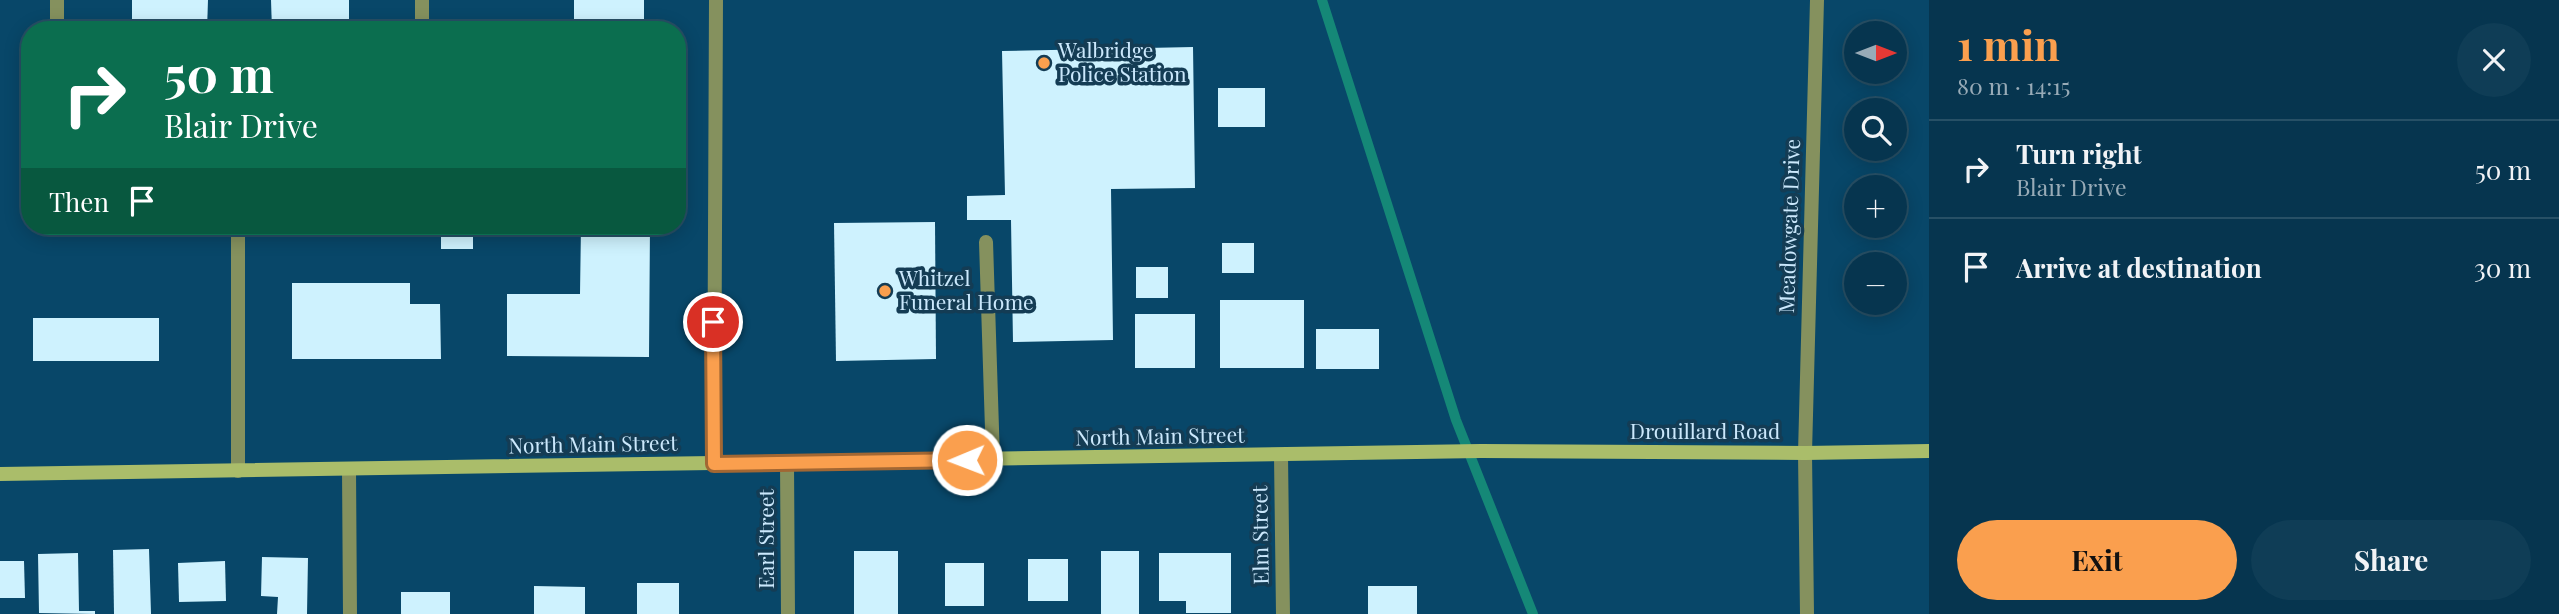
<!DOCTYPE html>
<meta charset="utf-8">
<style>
:root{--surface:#06354f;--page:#0f3d56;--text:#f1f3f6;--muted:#98abb7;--line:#275066;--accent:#fa9f4e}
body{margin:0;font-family:"Playfair Display",serif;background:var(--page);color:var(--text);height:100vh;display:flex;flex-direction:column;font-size:26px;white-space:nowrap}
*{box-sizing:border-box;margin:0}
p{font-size:23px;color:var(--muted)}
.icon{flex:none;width:38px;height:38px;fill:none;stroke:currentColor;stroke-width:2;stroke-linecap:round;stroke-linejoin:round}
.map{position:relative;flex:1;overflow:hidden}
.sheet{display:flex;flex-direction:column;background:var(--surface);width:630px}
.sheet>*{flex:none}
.banner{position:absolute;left:21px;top:21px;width:665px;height:214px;border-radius:28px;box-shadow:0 4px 18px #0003,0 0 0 2px var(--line);background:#0b6e4f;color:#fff;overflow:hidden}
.needle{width:46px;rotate:90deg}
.tools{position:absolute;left:1844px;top:21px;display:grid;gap:14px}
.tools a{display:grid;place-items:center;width:63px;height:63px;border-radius:50%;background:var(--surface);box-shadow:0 4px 18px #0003,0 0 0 2px var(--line);font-size:35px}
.pin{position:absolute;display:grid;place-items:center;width:60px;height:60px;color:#fff;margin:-30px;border:4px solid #fff;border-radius:50%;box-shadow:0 2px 7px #0007}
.me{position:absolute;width:77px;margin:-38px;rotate:269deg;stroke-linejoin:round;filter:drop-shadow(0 0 5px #0008)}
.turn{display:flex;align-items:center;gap:24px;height:147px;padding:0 28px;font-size:32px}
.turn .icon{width:91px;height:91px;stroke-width:2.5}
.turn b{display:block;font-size:49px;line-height:60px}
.then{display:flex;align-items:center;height:66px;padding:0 28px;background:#0003;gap:14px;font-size:26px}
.round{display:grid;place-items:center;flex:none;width:74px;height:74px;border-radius:37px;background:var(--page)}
.overview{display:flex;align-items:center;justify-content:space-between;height:119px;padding:0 28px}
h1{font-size:42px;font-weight:700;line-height:52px;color:var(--accent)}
.cta{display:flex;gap:14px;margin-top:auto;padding:14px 28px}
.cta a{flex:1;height:80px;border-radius:42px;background:var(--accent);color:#111;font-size:28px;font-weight:700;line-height:80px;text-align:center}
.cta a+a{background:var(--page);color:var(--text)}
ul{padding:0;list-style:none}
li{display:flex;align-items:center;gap:21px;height:98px;padding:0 28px;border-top:2px solid var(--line)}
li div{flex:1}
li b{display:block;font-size:26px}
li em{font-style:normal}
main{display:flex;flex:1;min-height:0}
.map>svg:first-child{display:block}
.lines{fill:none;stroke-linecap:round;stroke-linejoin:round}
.stream{stroke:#158877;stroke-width:10}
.building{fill:#cef2fe}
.lane{stroke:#85915e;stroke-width:14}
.street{stroke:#85915e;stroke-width:14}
.secondary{stroke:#aabd6a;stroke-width:14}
.route-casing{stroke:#a26733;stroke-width:18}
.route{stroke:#fa9f4e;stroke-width:12}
.poi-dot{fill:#fa9f4e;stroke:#143c54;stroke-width:2.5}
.labels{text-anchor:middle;stroke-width:7;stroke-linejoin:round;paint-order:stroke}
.poi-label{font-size:21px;fill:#cbe8fc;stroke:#143c54;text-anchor:start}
.street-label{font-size:21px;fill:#cbe8fc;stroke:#143c54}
</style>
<main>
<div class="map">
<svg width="1929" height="614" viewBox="0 0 1929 614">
<rect width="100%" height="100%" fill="#084769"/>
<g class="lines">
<polyline class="stream" points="1322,0 1456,420 1533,614"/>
</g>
<g class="building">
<polygon points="132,0 208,0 207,30 132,30"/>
<polygon points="271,0 349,0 349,30 272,30"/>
<rect x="574" y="0" width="70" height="30"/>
<polygon points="1193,47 1195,188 1111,189 1113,340 1013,342 1011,220 967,220 967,196 1005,195 1002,51"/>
<rect x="1218" y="88" width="47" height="39"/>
<polygon points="935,222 936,359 836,361 834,223"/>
<rect x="441" y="226" width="32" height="23"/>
<polygon points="581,226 650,226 649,357 507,356 507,294 580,294"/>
<rect x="1222" y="243" width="32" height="30"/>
<rect x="1136" y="267" width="32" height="31"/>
<polygon points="292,283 410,283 410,304 440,304 441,359 292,359"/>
<rect x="1220" y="300" width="84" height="68"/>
<rect x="1135" y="314" width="60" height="54"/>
<rect x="33" y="318" width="126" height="43"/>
<rect x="1316" y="329" width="63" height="40"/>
<polygon points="149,549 151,614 114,614 113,550"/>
<rect x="854" y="551" width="44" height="63"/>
<rect x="1101" y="551" width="38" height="63"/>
<polygon points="78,553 79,611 95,611 95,614 39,613 38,554"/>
<polygon points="1159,553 1231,553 1231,613 1186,613 1186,601 1159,601"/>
<polygon points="262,557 308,558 307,614 277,614 278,597 261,596"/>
<rect x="1028" y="559" width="40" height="42"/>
<polygon points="0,561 24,561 25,598 0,598"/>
<polygon points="225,561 226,601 179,602 178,563"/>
<rect x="945" y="563" width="39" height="43"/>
<rect x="637" y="583" width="42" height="31"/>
<polygon points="534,586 585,587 585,614 534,614"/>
<rect x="1368" y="586" width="49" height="28"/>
<rect x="401" y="592" width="49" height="22"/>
</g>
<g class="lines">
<g class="lane">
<polyline points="986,242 993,460"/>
<polyline points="1805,453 1807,614"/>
</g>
<g class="street">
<polyline points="57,30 57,0"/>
<polyline points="422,30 422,0"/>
<polyline points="238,226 238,471"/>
<polyline points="1805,453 1817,0"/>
<polyline points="1281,456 1283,614"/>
<polyline points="787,463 788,614"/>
<polyline points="714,464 716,0"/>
<polyline points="349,469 350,614"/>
</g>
<polyline class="secondary" points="0,474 1481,451 1805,453 1929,451"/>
</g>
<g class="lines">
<defs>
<polyline id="route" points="713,322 714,464 967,460"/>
</defs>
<use href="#route" class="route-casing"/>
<use href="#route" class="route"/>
</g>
<g class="poi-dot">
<circle cx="1044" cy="63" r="7"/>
<circle cx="885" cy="291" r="7"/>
</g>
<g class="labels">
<g class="poi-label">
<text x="1058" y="58">Walbridge<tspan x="1058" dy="24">Police Station</tspan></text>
<text x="899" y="286">Whitzel<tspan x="899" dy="24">Funeral Home</tspan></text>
</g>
<g class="street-label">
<text transform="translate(1790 226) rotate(-88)" y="7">Meadowgate Drive</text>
<text x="1705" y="439">Drouillard Road</text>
<text transform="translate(1160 437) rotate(-1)" y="7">North Main Street</text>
<text transform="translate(593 445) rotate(-1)" y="7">North Main Street</text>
<text transform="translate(1261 535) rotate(-91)" y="7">Elm Street</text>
<text transform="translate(767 539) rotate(-90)" y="7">Earl Street</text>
</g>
</g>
</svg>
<div class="tools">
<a><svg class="needle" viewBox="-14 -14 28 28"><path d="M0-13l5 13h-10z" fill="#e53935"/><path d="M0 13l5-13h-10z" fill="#98abb7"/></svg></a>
<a><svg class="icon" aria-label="search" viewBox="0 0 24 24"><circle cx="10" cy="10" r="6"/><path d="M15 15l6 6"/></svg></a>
<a>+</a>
<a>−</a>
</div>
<div class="pin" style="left:713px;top:322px;background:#d93025"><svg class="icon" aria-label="arrive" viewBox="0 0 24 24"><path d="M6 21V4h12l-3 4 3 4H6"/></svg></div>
<svg class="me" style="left:967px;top:460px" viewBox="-20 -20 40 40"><circle r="17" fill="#fa9f4e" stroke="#fff" stroke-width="3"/><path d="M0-11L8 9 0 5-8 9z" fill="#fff"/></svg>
<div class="banner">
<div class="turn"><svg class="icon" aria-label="right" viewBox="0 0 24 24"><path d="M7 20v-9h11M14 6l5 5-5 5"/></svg><div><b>50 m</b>Blair Drive</div></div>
<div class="then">Then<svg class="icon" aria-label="arrive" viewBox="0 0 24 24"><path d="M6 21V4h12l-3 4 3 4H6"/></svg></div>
</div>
</div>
<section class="sheet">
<div class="overview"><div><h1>1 min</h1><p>80 m · 14:15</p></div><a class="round"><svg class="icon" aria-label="close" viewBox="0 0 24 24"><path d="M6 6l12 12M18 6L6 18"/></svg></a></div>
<ul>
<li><svg class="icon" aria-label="right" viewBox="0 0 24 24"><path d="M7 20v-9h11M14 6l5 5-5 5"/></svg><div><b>Turn right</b><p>Blair Drive</p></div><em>50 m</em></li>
<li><svg class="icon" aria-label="arrive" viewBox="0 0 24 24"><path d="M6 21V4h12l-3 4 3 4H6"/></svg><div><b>Arrive at destination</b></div><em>30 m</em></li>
</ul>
<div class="cta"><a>Exit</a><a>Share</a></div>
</section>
</main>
